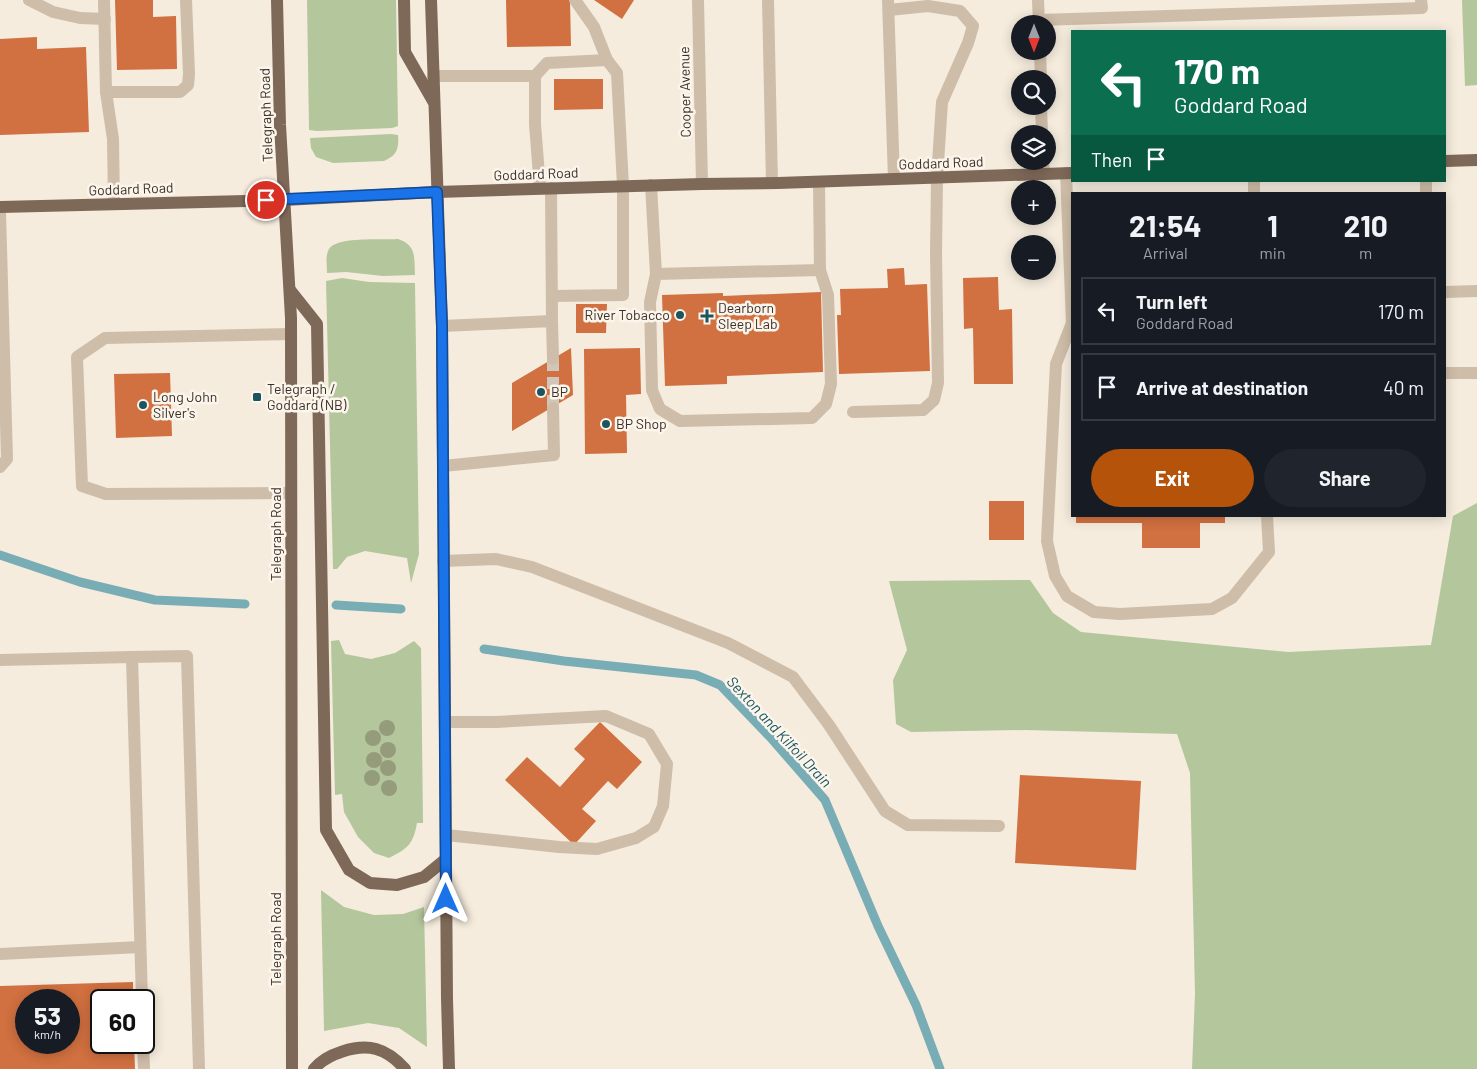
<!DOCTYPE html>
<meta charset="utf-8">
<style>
:root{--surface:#171b24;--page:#20242c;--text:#f1f3f6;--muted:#9ea1a6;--line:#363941;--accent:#b45309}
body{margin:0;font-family:Barlow,sans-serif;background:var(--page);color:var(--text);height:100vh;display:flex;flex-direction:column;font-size:19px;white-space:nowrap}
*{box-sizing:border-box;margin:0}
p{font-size:16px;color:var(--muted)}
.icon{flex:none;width:28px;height:28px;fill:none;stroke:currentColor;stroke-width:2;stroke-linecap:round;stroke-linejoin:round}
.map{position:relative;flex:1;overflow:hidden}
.drawer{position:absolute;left:1071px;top:192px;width:375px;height:325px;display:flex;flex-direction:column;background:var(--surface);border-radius:0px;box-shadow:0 2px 12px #0003}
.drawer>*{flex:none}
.banner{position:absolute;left:1071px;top:30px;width:375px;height:152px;border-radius:0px;box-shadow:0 2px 12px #0003;background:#0b6e4f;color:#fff;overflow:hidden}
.needle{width:32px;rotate:180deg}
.buttons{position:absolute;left:1011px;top:15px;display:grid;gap:10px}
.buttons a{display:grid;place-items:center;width:45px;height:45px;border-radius:50%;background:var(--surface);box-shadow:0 2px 12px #0003;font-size:25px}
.speed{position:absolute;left:15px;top:989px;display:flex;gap:10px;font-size:25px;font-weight:700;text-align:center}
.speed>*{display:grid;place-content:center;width:65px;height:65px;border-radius:50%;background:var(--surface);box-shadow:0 2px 12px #0003;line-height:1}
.speed small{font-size:12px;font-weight:400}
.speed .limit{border:2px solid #111;border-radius:8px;background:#fff;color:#111}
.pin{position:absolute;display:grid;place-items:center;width:42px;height:42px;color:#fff;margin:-21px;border:2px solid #fff;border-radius:50%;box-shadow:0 1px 5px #0007}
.me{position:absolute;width:55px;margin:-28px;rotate:0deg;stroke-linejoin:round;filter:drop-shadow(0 0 4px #0008)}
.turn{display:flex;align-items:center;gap:18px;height:105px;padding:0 20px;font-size:22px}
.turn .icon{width:65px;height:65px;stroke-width:2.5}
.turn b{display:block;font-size:35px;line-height:42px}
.then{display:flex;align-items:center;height:48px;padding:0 20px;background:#0003;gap:10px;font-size:19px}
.eta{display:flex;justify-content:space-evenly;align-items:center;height:85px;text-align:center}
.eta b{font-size:30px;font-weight:700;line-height:35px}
.primary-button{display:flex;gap:10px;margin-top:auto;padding:10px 20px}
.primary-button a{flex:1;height:58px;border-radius:30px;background:var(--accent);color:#fff;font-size:20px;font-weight:700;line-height:58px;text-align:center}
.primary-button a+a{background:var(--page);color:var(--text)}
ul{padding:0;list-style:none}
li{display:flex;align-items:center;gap:15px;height:68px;margin:0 10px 8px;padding:0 10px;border:2px solid var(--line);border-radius:0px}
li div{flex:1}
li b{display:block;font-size:19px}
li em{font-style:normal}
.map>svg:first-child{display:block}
.green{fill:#b4c69c}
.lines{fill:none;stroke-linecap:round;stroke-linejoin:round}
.stream{stroke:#79adb5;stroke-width:9}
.building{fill:#d17040;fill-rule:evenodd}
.minor-tunnel{stroke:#d0c6b9;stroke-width:12;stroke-dasharray:12 6;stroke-linecap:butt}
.minor{stroke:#cebda8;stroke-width:12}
.major{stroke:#7e6858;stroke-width:12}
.tree{fill:#949c7b}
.route-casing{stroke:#114b97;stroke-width:12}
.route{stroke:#1a73e8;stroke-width:9}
.poi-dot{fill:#1a5560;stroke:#fcf5eb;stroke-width:2}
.labels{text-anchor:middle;stroke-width:5;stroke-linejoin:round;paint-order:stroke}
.street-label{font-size:14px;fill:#3b3029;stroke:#fcf5eb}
.poi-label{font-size:14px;fill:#3b3029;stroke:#fcf5eb;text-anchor:start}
.water-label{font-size:15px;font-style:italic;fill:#1a5560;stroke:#fcf5eb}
</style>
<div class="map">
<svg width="1477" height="1069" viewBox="0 0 1477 1069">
<rect width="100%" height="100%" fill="#f5ecdd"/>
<g class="green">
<polygon points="307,0 396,0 398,126 392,128 317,131 309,130"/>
<polygon points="1462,0 1477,0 1477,85 1465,86"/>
<path d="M391 134 398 135C399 149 397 155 384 161L333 163 316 157 311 148 310 138Z"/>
<path d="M398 239C417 245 414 258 415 275L383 276 346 272 327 273C327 265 325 256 329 249 337 236 383 240 398 239Z"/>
<polygon points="342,278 369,282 415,283 419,554 411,583 407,558 365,551 347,557 337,569 333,569 326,281"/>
<polygon points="1477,503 1477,1069 1192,1069 1195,994 1190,773 1177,734 1025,730 911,732 896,724 893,680 907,650 889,581 1030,580 1053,613 1081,632 1288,652 1431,645 1453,516"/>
<path d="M339 640 345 654 371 659 395 653 414 641 421 648 423 823H417C413 845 408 848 389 858L374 853 358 837 344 812 342 794 335 795 331 641Z"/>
<polygon points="321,890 344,907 374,915 403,914 424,907 427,1047 399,1028 368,1023 324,1031"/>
</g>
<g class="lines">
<g class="stream">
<polyline points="0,555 80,582 155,600 245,604"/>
<polyline points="336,605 401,609"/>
<polyline points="484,649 564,661 696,675 720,685 771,738 825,800 878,926 916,1005 940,1069"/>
</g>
</g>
<g class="building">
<polygon points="115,0 153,0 153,17 176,16 177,69 117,70"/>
<polygon points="506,0 570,0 571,46 507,47"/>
<polygon points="594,0 634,0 622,19"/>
<polygon points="37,37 37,49 86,47 89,132 0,135 0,39"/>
<polygon points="554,79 603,79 603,109 554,110"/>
<polygon points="904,268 905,285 927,284 930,371 839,374 837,315 841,315 840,289 888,288 887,269"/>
<polygon points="998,277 999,310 1012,309 1013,384 974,384 973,328 964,329 963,278"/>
<polygon points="821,292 823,372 727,376 727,384 665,386 662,295 723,293 723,296"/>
<polygon points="576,304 607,304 606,333 576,333"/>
<polygon points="571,348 573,395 512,431 512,383"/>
<polygon points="640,348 641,394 626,395 627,453 585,454 584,349"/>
<polygon points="170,373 172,436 116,438 114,374"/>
<rect x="989" y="501" width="35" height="39"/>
<polygon points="1076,516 1225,516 1225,523 1200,523 1200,548 1142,548 1142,523 1076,523"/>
<polygon points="600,722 642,762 617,789 608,781 582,809 596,821 574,845 505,780 527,757 560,787 585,759 574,749"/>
<polygon points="1020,775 1141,781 1136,870 1015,863"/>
<path d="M133 982V1000H101V1042H134L135 1069H0V986ZM26 1000H69V1042H26Z"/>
</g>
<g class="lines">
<polyline class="minor-tunnel" points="553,359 553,408"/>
<g class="minor">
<polyline points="29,0 53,12 80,18 105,19"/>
<polyline points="104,0 106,92 113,139 114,204"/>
<polyline points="575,0 594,27 607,60"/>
<polyline points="698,0 702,184"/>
<polyline points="768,0 772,183"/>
<polyline points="888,0 894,179"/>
<polyline points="1038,0 1039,24"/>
<polyline points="1039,20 1422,8 1421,0"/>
<polyline points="1040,51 1041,79"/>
<polyline points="433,76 535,76"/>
<polyline points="106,92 180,92 188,85 189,74 186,0"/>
<polyline points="1041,106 1042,134"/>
<polyline points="1043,161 1044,174"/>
<polyline points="1066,173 1072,323 1056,364 1047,541 1055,576 1067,596 1094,612 1120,614 1212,609 1232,598 1269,552 1267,516"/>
<polyline points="1254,181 1254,194"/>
<polyline points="1426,181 1426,194"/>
<polyline points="651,185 656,274 650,302 652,390 660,409 680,421 812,418 826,404 831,384 828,295 820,270 819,182"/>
<polyline points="540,188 535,124 535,76 547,63 607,60 617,73 623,186 623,295 552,296"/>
<polyline points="551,188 552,321"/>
<polyline points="0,212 7,459 0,467"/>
<polyline points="656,274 820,270"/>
<polyline points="1445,292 1477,291"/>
<polyline points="442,326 552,321 553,359"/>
<polyline points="291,334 105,338 77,357 82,486 106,494 291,493"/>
<polyline points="1445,373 1477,373"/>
<polyline points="853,412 923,410 934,400 938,383 936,253 937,178 942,102 968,43 973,26 960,11 928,6 889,10"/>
<polyline points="443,466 554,455 553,408"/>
<polyline points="443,561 496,559 532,567 728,643 793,677 829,725 885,811 908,825 999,826"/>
<polyline points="132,657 187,656 199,1069"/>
<polyline points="0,660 132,657 142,1000"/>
<polyline points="445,722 496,722 606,716 649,734 667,764 663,806 654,827 636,838 597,849 559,847 446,835"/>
<polyline points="0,954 140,947"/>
<polyline points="143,1042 144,1069"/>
</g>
<g class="major">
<polyline points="277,0 280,125 291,318 292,1069"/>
<polyline points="404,0 405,52 433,101"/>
<polyline points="431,0 442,326 447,999 449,1069"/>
<polyline points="1445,161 1477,160"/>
<polyline points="0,207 284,200 437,192 702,184 778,183 1072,173"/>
<polyline points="290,290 317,324 326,830 349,870 370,883 397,885 424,877 446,859"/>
<path d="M314 1069C326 1054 357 1044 376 1049 387 1052 398 1061 405 1069"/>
</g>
</g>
<g class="tree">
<circle cx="387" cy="728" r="8"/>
<circle cx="373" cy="738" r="8"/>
<circle cx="388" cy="750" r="8"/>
<circle cx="374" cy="760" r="8"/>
<circle cx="388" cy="768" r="8"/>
<circle cx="372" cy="778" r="8"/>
<circle cx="389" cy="788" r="8"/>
</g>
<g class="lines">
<defs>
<polyline id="route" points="266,200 437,192 442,326 446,899"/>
</defs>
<use href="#route" class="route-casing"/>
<use href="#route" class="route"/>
</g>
<g class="poi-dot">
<circle cx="680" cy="315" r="5"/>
<path d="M704.5 308.5h5v5h5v5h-5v5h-5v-5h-5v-5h5z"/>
<circle cx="541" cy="392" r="5"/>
<rect x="252" y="392" width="10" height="10" rx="2.5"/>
<circle cx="143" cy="405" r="5"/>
<circle cx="606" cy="424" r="5"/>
</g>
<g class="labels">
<g class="street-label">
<text transform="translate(685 92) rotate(-91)" y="5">Cooper Avenue</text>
<text transform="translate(266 115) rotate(-92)" y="5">Telegraph Road</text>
<text transform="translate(941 163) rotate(-2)" y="5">Goddard Road</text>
<text transform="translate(536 174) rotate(-2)" y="5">Goddard Road</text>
<text transform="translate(131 189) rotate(-2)" y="5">Goddard Road</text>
<text transform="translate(276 534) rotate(-90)" y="5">Telegraph Road</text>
<text transform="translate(276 939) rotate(-90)" y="5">Telegraph Road</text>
</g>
<g class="poi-label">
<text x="718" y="313">Dearborn<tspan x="718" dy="16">Sleep Lab</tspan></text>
<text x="670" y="320" text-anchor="end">River Tobacco</text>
<text x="267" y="394">Telegraph /<tspan x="267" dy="16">Goddard (NB)</tspan></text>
<text x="551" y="397">BP</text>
<text x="153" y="402">Long John<tspan x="153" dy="16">Silver's</tspan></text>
<text x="616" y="429">BP Shop</text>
</g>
<g class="water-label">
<text transform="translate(779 732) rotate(47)" y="5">Sexton and Kilfoil Drain</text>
</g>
</g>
</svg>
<div class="buttons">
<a><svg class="needle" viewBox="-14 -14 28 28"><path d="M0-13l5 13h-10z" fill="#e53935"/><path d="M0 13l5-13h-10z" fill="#9ea1a6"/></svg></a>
<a><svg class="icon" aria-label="search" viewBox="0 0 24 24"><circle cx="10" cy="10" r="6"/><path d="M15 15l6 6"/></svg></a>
<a><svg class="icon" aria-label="layers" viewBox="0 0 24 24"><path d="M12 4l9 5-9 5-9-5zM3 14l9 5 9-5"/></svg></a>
<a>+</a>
<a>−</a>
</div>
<div class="speed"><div>53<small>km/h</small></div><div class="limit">60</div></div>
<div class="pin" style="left:266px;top:200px;background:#d93025"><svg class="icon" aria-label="arrive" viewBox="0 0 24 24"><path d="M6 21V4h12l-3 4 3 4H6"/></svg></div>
<svg class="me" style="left:446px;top:899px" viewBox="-20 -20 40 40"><path d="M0-17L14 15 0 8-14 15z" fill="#1a73e8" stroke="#fff" stroke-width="4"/></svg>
<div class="banner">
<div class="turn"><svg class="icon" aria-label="left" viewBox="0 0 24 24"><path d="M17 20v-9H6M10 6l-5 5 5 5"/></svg><div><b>170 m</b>Goddard Road</div></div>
<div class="then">Then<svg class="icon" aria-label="arrive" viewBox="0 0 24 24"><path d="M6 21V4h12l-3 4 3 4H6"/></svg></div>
</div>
<section class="drawer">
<div class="eta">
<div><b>21:54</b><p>Arrival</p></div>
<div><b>1</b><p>min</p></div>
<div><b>210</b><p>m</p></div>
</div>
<ul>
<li><svg class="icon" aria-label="left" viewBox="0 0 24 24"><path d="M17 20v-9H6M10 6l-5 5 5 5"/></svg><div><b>Turn left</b><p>Goddard Road</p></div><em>170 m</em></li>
<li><svg class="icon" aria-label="arrive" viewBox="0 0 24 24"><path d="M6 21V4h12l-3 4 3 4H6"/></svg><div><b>Arrive at destination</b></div><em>40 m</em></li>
</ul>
<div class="primary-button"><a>Exit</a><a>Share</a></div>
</section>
</div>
